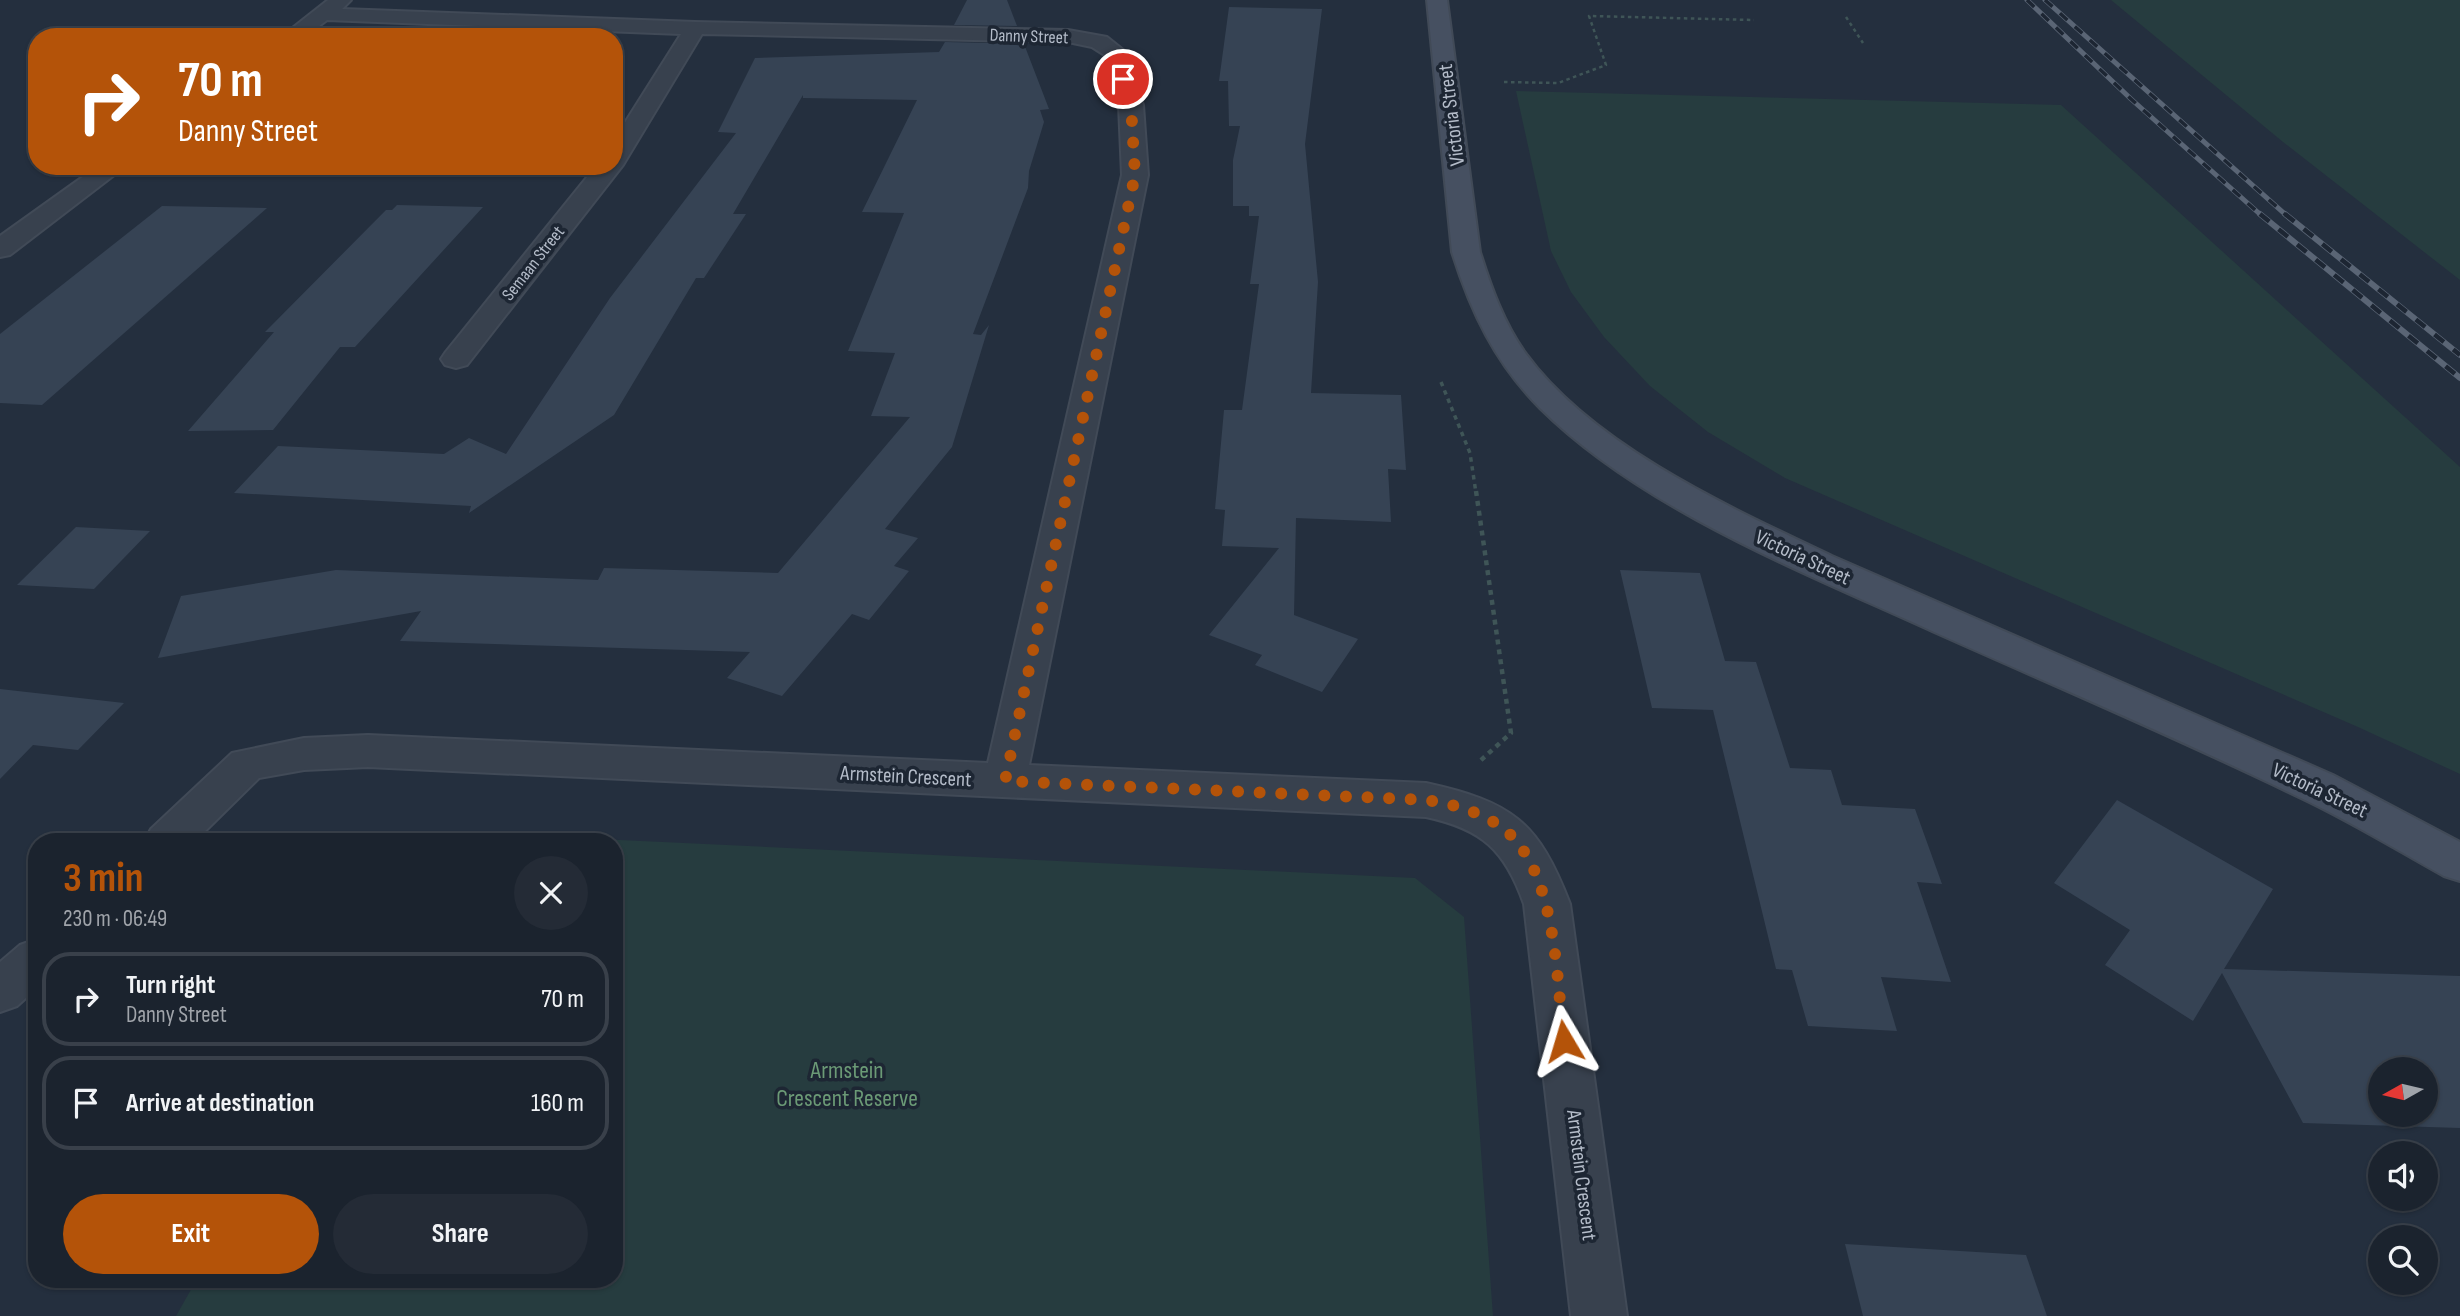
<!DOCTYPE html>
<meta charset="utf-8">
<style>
:root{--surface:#1b232e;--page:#242b36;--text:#f1f3f6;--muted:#a0a4aa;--line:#39404a;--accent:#b45309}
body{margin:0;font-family:"Sofia Sans Condensed",sans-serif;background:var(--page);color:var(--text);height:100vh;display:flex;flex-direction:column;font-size:26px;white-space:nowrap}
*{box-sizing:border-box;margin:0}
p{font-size:23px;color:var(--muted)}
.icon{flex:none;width:38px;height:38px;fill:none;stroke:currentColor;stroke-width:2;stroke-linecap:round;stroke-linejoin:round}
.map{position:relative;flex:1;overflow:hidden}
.drawer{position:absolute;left:28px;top:833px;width:595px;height:455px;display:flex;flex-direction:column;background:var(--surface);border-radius:28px;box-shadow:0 2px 5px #0004,0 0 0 2px var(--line)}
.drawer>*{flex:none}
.top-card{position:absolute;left:28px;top:28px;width:595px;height:147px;border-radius:28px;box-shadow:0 2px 5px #0004,0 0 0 2px var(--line);background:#b45309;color:#fff;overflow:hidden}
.needle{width:46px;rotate:262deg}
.fabs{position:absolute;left:2368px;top:1057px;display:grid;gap:14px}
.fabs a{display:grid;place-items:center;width:70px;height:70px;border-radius:50%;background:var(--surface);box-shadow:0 2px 5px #0004,0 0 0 2px var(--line);font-size:35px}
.pin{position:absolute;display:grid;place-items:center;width:60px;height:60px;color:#fff;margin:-30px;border:4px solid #fff;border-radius:50%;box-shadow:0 2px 7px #0007}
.me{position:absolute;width:77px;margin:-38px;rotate:353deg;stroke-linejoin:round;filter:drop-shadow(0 0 5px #0008)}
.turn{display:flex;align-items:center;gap:24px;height:147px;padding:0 35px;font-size:32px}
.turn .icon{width:91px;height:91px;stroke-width:2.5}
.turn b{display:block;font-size:49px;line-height:60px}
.round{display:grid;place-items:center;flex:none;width:74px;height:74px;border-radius:37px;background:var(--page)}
.overview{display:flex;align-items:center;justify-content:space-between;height:119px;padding:0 35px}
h1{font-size:42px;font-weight:700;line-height:52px;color:var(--accent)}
.cta{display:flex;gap:14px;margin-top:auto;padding:14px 35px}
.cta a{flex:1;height:80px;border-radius:42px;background:var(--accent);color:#fff;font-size:28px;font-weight:700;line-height:80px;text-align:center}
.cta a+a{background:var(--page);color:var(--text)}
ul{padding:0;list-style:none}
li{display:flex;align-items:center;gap:21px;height:94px;margin:0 14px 10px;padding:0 21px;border:4px solid var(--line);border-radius:28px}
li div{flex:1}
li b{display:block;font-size:26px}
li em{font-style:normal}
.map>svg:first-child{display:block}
.green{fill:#263c3f}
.building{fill:#364354;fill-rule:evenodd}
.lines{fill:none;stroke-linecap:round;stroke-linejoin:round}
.street-casing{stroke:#414a57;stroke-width:4}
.secondary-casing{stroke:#414a57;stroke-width:4}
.path-far2{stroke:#3f5557;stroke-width:2.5;stroke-dasharray:3.5 3.5;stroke-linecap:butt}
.path-far1{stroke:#3f5557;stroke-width:3.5;stroke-dasharray:4.5 4.5;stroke-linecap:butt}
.path{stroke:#3f5557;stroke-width:4.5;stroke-dasharray:5 5;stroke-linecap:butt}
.street{fill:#38414e;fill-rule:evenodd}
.secondary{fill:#465061;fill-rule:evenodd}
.rail-far1-casing{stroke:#5a6575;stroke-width:5}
.rail-casing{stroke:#5a6575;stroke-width:6}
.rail-far1{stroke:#1d2633;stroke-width:3.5;stroke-dasharray:10;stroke-linecap:butt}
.rail{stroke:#1d2633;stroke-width:4.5;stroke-dasharray:12;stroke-linecap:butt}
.route{stroke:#b45309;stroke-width:12;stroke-dasharray:0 21.6}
.labels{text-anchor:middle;stroke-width:7;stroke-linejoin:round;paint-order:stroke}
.far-street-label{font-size:18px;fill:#b4bcc9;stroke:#1d2633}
.street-label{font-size:21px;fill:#b4bcc9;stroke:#1d2633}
.near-park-label{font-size:24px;fill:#6b9a76;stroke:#1d2633}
</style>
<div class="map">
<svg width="2460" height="1316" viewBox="0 0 2460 1316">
<rect width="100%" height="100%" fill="#242f3e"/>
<g class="green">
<polygon points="2111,0 2460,0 2460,280 2283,142"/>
<polygon points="1516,91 2061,105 2460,467 2460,774 2358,727 1785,478 1708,432 1650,386 1604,337 1571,292 1551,251"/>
<polygon points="453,832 1415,878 1464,917 1493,1316 176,1316 197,1279 614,1279 614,842 447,842"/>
</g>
<g class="building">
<polygon points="967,0 1007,0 1017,26 954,25"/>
<polygon points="1229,7 1322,9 1305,144 1318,282 1311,393 1401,395 1406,470 1388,469 1391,522 1296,518 1294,615 1358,639 1322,692 1255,665 1262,655 1209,635 1279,548 1222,546 1225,510 1215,509 1224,410 1242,410 1259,284 1250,284 1259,216 1249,216 1249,206 1233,206 1233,160 1240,126 1229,126 1228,81 1219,81"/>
<polygon points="945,42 1024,44 1049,109 1040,110 1044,122 1029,171 1028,188 973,334 981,335 989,325 952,447 885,529 918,538 894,566 909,571 869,620 852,614 782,696 727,678 750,652 400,641 421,611 158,658 181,596 336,570 598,580 604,568 778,573 910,417 871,416 895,353 848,351 904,213 862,212 917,100 803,98 803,95 733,214 746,214 704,278 696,278 614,415 469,513 471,506 234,493 278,446 444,454 469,438 506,454 610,298 736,133 718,132 755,58 939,52"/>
<polygon points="397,205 483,207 355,347 340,347 273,430 188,431 274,332 265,332 386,210 392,210"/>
<polygon points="162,206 267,208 42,405 0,403 0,334"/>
<polygon points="76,527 150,531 94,589 17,585"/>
<polygon points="1620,570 1700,573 1725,661 1756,662 1790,768 1831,770 1842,805 1915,809 1942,884 1917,882 1951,982 1881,977 1897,1031 1808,1026 1792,970 1776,969 1713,710 1652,708"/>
<polygon points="0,689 124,703 78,750 33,745 0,779"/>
<path d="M2117 800 2273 889 2224 969 2460 976V1128L2303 1123 2222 973 2193 1021 2105 965 2130 930 2054 883ZM2380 1069H2426V1115H2380Z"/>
<polygon points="1845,1244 2026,1255 2047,1316 1863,1316"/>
</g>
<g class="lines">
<defs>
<g id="street">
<path d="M328 0H351L342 9 695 22 1068 30 1107 37 1127 53 1143 105 1148 175 1029 765 1426 783C1512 802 1538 821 1570 904L1627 1316H1571L1524 904C1505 850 1482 829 1426 817L368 767 304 770 259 778 194 842H144L151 829 232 753 304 738 368 735 988 763 1122 175 1119 105 1106 56 1092 47 1068 42 702 34 623 165 467 365 456 368 445 365 441 359 445 353 596 166H614V140L681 34 327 20 305 37H281Z"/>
<polygon points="98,166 126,166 10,255 0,257 0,236"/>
<polygon points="37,939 37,988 17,1006 0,1012 0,962 20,945"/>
</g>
<path id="secondary" d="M1427 0H1447L1480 252C1491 287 1504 324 1526 354 1593 446 1731 508 1832 556L2333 775 2460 842V881L2444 876C2397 850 2350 821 2301 798 2180 739 2055 686 1932 631 1803 572 1642 509 1540 408 1495 363 1471 312 1452 252Z"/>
</defs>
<use href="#street" class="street-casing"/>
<use href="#secondary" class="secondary-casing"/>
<g class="path-far2">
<polyline points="1846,17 1863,43"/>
<polyline points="1504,82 1558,83 1606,65 1589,16 1754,20"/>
</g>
<polyline class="path-far1" points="1441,382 1470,453 1476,493"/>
<polyline class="path" points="1476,491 1511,733 1480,761"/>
<use href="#street" class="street"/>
<use href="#secondary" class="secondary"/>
<defs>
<g id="rail-far1">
<polyline points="2027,0 2131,99 2262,216"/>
<polyline points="2045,0 2287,216"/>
</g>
<g id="rail">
<polyline points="2260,214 2460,378"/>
<polyline points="2285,214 2460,355"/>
</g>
</defs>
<use href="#rail-far1" class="rail-far1-casing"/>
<use href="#rail" class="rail-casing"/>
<use href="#rail-far1" class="rail-far1"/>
<use href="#rail" class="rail"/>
</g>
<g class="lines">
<path class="route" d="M1123 79 1131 105 1135 175 1005 781 1426 800C1452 804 1479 811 1501 827 1557 867 1556 978 1564 1041"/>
</g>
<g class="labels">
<g class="far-street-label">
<text transform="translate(1029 36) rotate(2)" y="6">Danny Street</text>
<text transform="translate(533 263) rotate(-52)" y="6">Semaan Street</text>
</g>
<g class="street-label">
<text transform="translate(1451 115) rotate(-97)" y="7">Victoria Street</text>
<text transform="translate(1803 557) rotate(25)" y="7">Victoria Street</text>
<text transform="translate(906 776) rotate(3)" y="7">Armstein Crescent</text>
<text transform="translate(2320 790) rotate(25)" y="7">Victoria Street</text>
<text transform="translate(1582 1175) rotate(83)" y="7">Armstein Crescent</text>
</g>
<g class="near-park-label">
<text x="847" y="1078">Armstein<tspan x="847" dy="28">Crescent Reserve</tspan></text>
</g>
</g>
</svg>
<div class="fabs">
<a><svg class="needle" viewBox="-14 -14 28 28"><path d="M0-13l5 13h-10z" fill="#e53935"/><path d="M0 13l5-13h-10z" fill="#a0a4aa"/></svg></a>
<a><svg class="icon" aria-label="sound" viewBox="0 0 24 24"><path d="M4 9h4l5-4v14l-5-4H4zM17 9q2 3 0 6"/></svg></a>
<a><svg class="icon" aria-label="search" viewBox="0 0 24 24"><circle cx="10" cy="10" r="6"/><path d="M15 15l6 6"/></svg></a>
</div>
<div class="pin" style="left:1123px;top:79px;background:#d93025"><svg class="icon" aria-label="arrive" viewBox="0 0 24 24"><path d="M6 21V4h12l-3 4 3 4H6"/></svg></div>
<svg class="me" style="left:1564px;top:1041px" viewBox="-20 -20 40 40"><path d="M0-17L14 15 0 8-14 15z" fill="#b45309" stroke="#fff" stroke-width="4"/></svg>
<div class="top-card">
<div class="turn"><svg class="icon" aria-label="right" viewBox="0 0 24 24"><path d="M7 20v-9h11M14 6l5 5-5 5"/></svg><div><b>70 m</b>Danny Street</div></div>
</div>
<section class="drawer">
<div class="overview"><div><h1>3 min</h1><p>230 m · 06:49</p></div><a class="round"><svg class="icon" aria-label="close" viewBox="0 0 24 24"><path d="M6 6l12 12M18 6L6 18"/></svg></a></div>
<ul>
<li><svg class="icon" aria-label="right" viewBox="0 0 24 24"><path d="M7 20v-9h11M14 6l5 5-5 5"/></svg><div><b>Turn right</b><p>Danny Street</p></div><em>70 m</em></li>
<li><svg class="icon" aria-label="arrive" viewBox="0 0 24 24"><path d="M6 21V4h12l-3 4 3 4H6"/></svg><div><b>Arrive at destination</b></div><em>160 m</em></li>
</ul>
<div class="cta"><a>Exit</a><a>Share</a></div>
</section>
</div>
